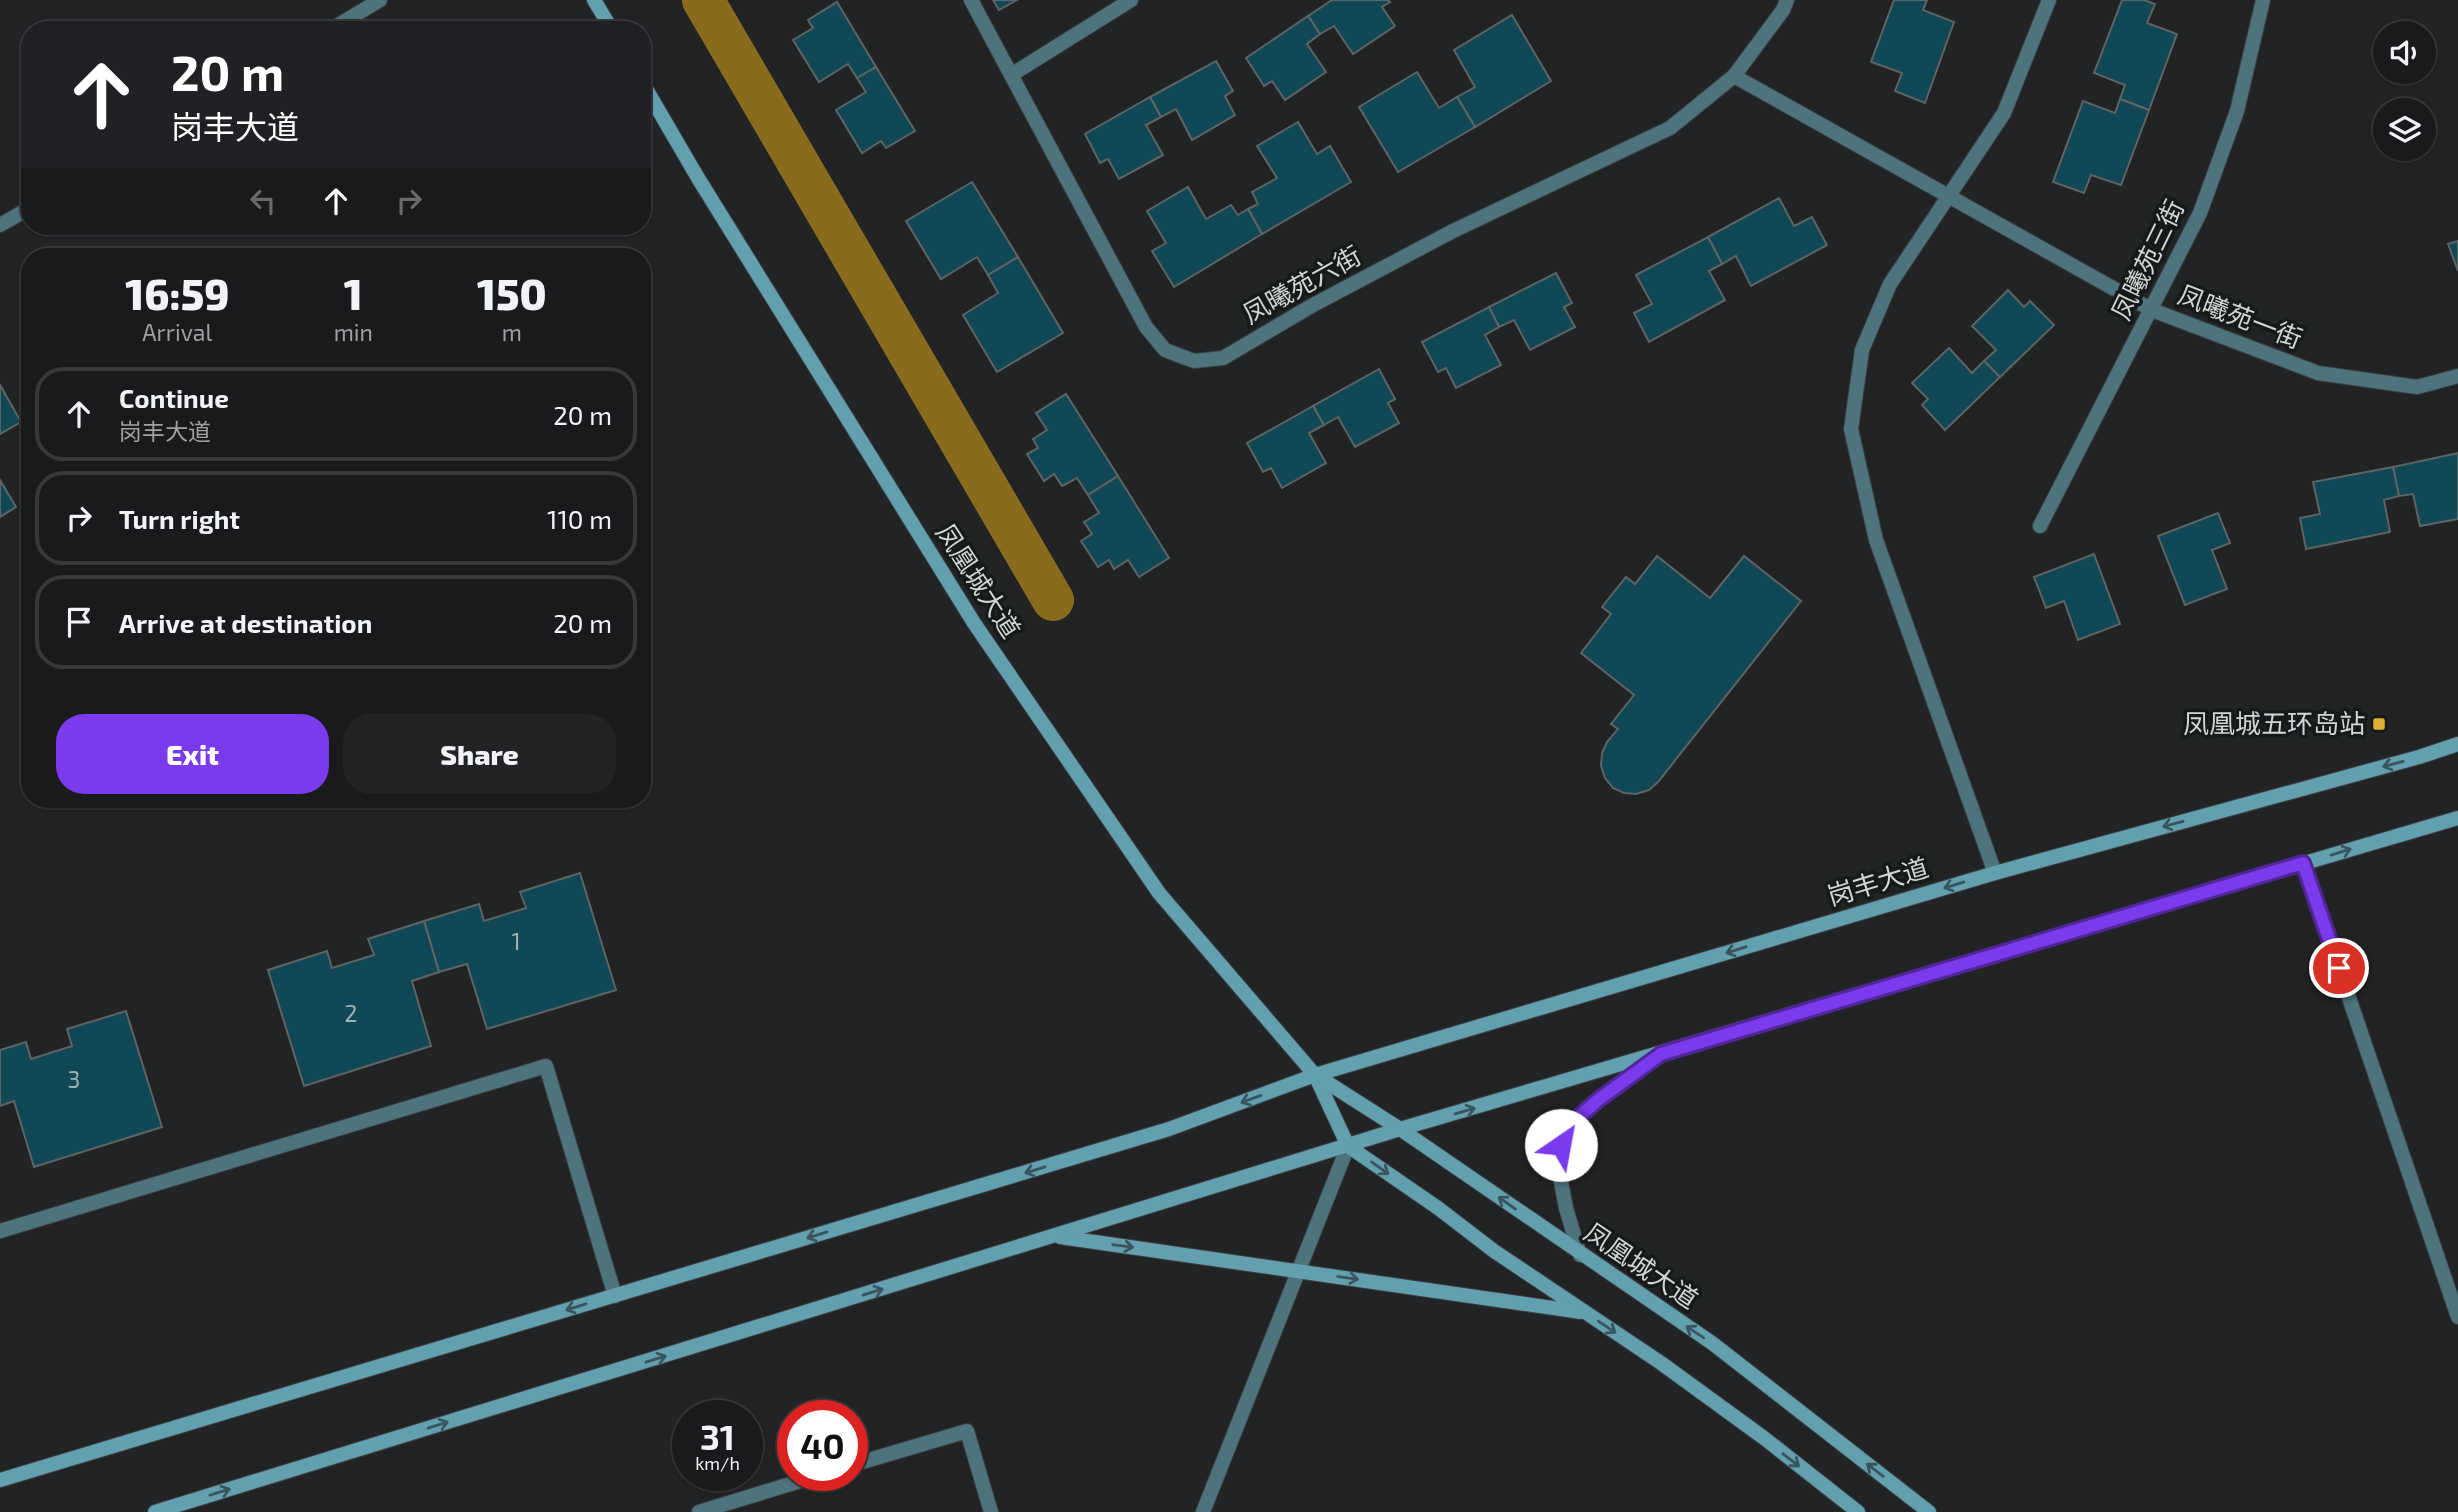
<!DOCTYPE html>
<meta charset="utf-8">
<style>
:root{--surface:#191a1b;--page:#222324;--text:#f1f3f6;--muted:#9fa1a3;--line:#37383a;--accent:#7c3aed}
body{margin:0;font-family:"Exo 2","Noto Sans SC",sans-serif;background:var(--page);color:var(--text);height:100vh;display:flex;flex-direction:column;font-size:26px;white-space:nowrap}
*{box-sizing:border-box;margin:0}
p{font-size:23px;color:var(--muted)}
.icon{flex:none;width:38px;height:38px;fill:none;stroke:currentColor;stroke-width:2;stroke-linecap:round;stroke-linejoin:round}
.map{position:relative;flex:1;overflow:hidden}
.drawer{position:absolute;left:21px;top:248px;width:630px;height:560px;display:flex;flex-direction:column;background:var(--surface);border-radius:28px;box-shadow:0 2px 5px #0004,0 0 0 2px var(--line)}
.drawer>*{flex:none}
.top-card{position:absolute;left:21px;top:21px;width:630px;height:214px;border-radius:28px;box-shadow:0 2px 5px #0004,0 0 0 2px var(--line);background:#202124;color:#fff;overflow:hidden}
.controls{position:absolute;left:2373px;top:21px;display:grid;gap:14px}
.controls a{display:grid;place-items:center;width:63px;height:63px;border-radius:50%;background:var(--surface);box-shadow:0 2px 5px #0004,0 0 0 2px var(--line);font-size:35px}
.speed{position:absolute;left:672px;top:1400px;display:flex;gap:14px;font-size:35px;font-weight:700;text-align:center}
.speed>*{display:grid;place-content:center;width:91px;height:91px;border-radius:50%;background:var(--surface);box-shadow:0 2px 5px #0004,0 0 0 2px var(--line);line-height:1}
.speed small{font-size:18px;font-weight:400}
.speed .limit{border:10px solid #d22;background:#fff;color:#111}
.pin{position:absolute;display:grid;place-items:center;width:60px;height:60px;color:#fff;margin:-30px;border:4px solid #fff;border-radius:50%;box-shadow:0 2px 7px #0007}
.me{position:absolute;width:77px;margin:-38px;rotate:33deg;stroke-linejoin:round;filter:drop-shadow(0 0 5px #0008)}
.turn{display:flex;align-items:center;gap:24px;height:147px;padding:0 35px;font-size:32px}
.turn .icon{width:91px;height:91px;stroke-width:2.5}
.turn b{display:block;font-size:49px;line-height:60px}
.lanes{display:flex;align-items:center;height:66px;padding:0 35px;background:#0003;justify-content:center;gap:35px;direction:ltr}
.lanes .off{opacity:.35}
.eta{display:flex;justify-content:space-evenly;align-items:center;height:119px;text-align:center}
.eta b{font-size:42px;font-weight:800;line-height:49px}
.cta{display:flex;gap:14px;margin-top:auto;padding:14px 35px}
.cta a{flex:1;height:80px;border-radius:28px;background:var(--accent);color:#fff;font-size:28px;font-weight:800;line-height:80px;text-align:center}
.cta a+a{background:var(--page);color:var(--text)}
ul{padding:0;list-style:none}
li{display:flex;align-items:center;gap:21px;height:94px;margin:0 14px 10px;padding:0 21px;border:4px solid var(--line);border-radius:28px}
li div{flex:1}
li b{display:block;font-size:26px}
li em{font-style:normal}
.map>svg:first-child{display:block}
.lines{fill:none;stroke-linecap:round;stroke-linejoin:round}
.canal{stroke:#896b1d;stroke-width:42}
.building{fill:#104955;stroke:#5f6363;stroke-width:2}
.service-casing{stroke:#3d3f40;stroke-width:16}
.minor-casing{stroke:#3d3f40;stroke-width:16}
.tertiary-casing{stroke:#3d3f40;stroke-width:16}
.secondary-casing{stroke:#3d3f40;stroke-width:16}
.service{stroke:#4d737c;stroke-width:14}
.minor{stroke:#4d737c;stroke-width:14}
.tertiary{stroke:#4d737c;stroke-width:14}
.secondary{stroke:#62a0af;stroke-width:14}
.oneway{stroke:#39565e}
.route-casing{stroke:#51269a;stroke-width:18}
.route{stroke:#7c3aed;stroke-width:12}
.poi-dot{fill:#e0b034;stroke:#171a1b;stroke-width:2.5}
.labels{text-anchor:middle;stroke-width:7;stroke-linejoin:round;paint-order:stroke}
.number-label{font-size:23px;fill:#a2b1b5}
.street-label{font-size:26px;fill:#d2d4d5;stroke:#171a1b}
.poi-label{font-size:26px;fill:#d2d4d5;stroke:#171a1b;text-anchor:end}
</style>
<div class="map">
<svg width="2458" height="1512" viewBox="0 0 2458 1512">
<rect width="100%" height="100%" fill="#212324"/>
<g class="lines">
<polyline class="canal" points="703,0 1053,600"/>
</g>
<g class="building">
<polygon points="993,0 1017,0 999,10"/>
<polygon points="1332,0 1388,0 1390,2 1382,7 1395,26 1353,54 1334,26 1320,34 1308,16"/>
<polygon points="1894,0 1927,0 1923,10 1954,22 1925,103 1895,91 1902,73 1871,62"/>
<polygon points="2122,0 2144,0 2155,4 2147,23 2177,34 2149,110 2120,99 2125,85 2094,73"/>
<polygon points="837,2 876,67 857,78 848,64 819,82 793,40 813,28 808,20"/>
<polygon points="1512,15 1551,81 1475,127 1457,97 1475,87 1454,50"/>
<polygon points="1308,16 1320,34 1307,44 1326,72 1285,100 1272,81 1264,86 1246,58"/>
<polygon points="1216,61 1233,91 1225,96 1235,115 1192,140 1176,109 1161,117 1150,97"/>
<polygon points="876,67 915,131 886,148 881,141 862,153 836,110 866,92 857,78"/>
<polygon points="1417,72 1439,108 1457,97 1475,127 1398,172 1359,107"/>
<polygon points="1150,97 1161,117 1146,125 1163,155 1119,179 1108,159 1100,163 1085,134"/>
<polygon points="2120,99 2149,110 2121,185 2091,175 2084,193 2053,182 2083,101 2115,113"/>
<polygon points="1298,122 1317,154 1330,146 1351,182 1262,234 1248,209 1258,204 1252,192 1277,178 1257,146"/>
<polygon points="972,182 1018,257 988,275 977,257 941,279 906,221"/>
<polygon points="1188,187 1206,219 1231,205 1238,215 1248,209 1262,234 1174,287 1152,251 1166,243 1147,211"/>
<polygon points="1779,198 1794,226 1812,217 1827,245 1751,286 1736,256 1722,264 1708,237"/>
<polygon points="1708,237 1722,264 1709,271 1725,300 1649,342 1634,313 1652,304 1636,275"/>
<polygon points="2458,241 2458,271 2448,244"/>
<polygon points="1018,257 1063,333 997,372 963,315 998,293 988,275"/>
<polygon points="1556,273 1572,303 1564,307 1575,327 1530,350 1514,320 1499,327 1489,307"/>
<polygon points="2008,290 2024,307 2030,301 2054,325 2000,377 1984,361 1996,350 1972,326"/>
<polygon points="1489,307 1499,327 1485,335 1501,365 1456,388 1446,368 1438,372 1422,342"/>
<polygon points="1949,348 1972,373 1984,361 2000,377 1945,430 1922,405 1928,399 1912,383"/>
<polygon points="1379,369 1395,399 1388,403 1399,423 1355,447 1338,417 1324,425 1313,406"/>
<polygon points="0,385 21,422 0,434"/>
<polygon points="1066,394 1118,476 1088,495 1077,478 1062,486 1054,474 1044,481 1027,454 1038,448 1033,439 1047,430 1036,413"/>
<polygon points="1313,406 1324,425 1309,433 1326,463 1282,488 1271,468 1263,472 1247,443"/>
<polygon points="2458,453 2458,519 2420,526 2413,494 2399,496 2393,467"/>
<polygon points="2393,467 2399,496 2384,500 2390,532 2306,549 2300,518 2320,514 2313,482"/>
<polygon points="1118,476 1169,558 1139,577 1128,560 1114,569 1109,560 1098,567 1081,541 1092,534 1084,522 1099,513 1088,495"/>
<polygon points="0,480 16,507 0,517"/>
<polygon points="2218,513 2230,543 2212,550 2227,589 2185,605 2158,536"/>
<polygon points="2094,554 2120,624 2078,640 2064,601 2046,608 2034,577"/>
<polygon points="1657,556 1710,598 1744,556 1801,601 1658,782 1649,790 1636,794 1624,793 1613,788 1605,778 1601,766 1602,753 1607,742 1618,729 1611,724 1634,695 1581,653 1611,614 1602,607 1626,577 1635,584"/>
<polygon points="580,873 616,990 487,1029 467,964 439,972 424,921 479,904 484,921 526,908 520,892"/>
<polygon points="424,921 439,972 412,981 431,1046 304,1086 268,970 327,951 332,968 374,955 368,939"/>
<polygon points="126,1011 162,1127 34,1167 14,1101 0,1106 0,1050 26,1042 31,1059 72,1046 67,1029"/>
</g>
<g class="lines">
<defs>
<g id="service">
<polyline points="971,0 1146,327 1165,350 1194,361 1223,358 1313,305 1453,231 1670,128 1734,76 1783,10 1787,0"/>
<polyline points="330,30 380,0"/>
<polyline points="1011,75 1131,0"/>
<polyline points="1734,76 2152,310 2318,373 2417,387 2458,376"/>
<polyline points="0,225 30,208"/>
<polyline points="2040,526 2200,213 2237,111 2263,0"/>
<polyline points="0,1231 546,1066 615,1296"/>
<polyline points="852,1465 967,1431 991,1512"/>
<polyline points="699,1512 820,1475"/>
</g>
<g id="minor">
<polyline points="2303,863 2458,1317"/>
<polyline points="1995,873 1876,540 1851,429 1862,350 1890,284 2004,113 2049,0"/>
<polyline points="1203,1512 1348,1146"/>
</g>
<polyline id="tertiary" points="1580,1255 1566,1208 1557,1161 1565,1129 1598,1100 1661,1054"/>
<g id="secondary">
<polyline points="594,0 612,30"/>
<polyline points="642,82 698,178 974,623 1159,893 1315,1075 1348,1146 1438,1208 1494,1251 1661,1363 1764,1438 1858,1512"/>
<polyline points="1317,1076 1400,1129 1712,1343 1929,1512"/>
<polyline points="1060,1237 1581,1312"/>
<polyline points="0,1480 1169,1129 1315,1075 1995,873 2419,757 2458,744"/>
<polyline points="155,1512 1400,1129 2458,818"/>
</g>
</defs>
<use href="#service" class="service-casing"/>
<use href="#minor" class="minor-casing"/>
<use href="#tertiary" class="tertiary-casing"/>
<use href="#secondary" class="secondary-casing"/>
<use href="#service" class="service"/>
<use href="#minor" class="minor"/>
<use href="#tertiary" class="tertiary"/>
<use href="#secondary" class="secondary"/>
</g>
<defs><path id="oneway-shaft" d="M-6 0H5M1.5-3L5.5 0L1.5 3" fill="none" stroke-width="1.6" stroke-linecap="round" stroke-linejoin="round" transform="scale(1.75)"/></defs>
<g class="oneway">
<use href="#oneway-shaft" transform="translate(2393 764) rotate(165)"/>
<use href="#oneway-shaft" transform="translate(2173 824) rotate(165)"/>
<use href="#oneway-shaft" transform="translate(2341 852) rotate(-17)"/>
<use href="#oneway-shaft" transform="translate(1954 885) rotate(163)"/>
<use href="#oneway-shaft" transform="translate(1736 950) rotate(163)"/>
<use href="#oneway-shaft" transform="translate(1251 1099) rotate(160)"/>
<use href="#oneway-shaft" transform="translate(1465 1111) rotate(-16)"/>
<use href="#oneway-shaft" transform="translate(1380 1168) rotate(35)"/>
<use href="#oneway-shaft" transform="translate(1035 1170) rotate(163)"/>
<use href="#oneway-shaft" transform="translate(1507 1203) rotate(-145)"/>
<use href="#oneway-shaft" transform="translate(817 1235) rotate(163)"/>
<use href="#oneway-shaft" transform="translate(1123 1246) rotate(8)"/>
<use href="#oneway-shaft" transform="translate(1348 1278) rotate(8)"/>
<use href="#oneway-shaft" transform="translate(873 1292) rotate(-17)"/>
<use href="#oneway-shaft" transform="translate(576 1307) rotate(163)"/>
<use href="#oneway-shaft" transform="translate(1607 1327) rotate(34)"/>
<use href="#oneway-shaft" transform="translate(1695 1332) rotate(-146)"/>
<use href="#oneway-shaft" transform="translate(656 1359) rotate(-17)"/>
<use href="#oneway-shaft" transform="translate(438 1425) rotate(-17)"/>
<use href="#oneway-shaft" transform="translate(1791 1460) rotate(38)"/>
<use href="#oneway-shaft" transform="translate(1875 1470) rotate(-142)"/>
<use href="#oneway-shaft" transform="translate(220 1492) rotate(-17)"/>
</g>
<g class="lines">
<defs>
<polyline id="route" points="1561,1145 1565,1129 1598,1100 1661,1054 2303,863 2339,968"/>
</defs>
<use href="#route" class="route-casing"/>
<use href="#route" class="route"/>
</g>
<rect class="poi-dot" x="2372" y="717" width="14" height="14" rx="3.5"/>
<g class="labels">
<g class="number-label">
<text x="516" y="950">1</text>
<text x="351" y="1022">2</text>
<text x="74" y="1088">3</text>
</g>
<g class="street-label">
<text transform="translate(2148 260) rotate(-64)" y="9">凤曦苑三街</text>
<text transform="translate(1302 285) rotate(-29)" y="9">凤曦苑六街</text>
<text transform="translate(2240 317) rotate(21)" y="9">凤曦苑一街</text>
<text transform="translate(978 581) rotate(57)" y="9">凤凰城大道</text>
<text transform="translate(1878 882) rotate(-17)" y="9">岗丰大道</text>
<text transform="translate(1641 1266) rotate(34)" y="9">凤凰城大道</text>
</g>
<g class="poi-label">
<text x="2365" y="733">凤凰城五环岛站</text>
</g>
</g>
</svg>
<div class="controls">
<a><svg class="icon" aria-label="sound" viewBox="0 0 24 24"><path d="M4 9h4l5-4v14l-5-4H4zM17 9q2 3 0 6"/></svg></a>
<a><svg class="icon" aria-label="layers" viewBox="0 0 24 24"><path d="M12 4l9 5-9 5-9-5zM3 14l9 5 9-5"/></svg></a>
</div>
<div class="speed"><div>31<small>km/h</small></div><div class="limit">40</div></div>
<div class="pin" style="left:2339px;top:968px;background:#d93025"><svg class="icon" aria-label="arrive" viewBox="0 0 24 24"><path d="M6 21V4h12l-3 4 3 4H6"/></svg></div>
<svg class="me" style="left:1561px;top:1145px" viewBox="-20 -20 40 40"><circle r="19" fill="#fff"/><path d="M0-13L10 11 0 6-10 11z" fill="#7c3aed"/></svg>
<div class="top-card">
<div class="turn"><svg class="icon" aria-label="ahead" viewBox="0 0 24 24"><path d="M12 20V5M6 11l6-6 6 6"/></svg><div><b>20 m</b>岗丰大道</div></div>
<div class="lanes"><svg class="icon off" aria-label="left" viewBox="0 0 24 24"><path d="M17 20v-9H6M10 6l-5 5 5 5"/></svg><svg class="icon" aria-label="ahead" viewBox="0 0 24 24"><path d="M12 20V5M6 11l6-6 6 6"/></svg><svg class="icon off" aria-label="right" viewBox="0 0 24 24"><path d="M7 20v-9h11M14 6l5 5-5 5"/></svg></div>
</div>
<section class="drawer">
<div class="eta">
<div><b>16:59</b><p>Arrival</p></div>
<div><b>1</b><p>min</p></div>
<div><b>150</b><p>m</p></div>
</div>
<ul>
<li><svg class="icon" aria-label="ahead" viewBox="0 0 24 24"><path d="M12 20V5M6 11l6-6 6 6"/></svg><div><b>Continue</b><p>岗丰大道</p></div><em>20 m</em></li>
<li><svg class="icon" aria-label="right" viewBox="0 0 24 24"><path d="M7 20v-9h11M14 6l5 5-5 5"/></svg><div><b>Turn right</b></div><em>110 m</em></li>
<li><svg class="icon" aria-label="arrive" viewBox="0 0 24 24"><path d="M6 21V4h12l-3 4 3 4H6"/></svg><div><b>Arrive at destination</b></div><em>20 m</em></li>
</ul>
<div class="cta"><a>Exit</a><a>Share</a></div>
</section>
</div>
